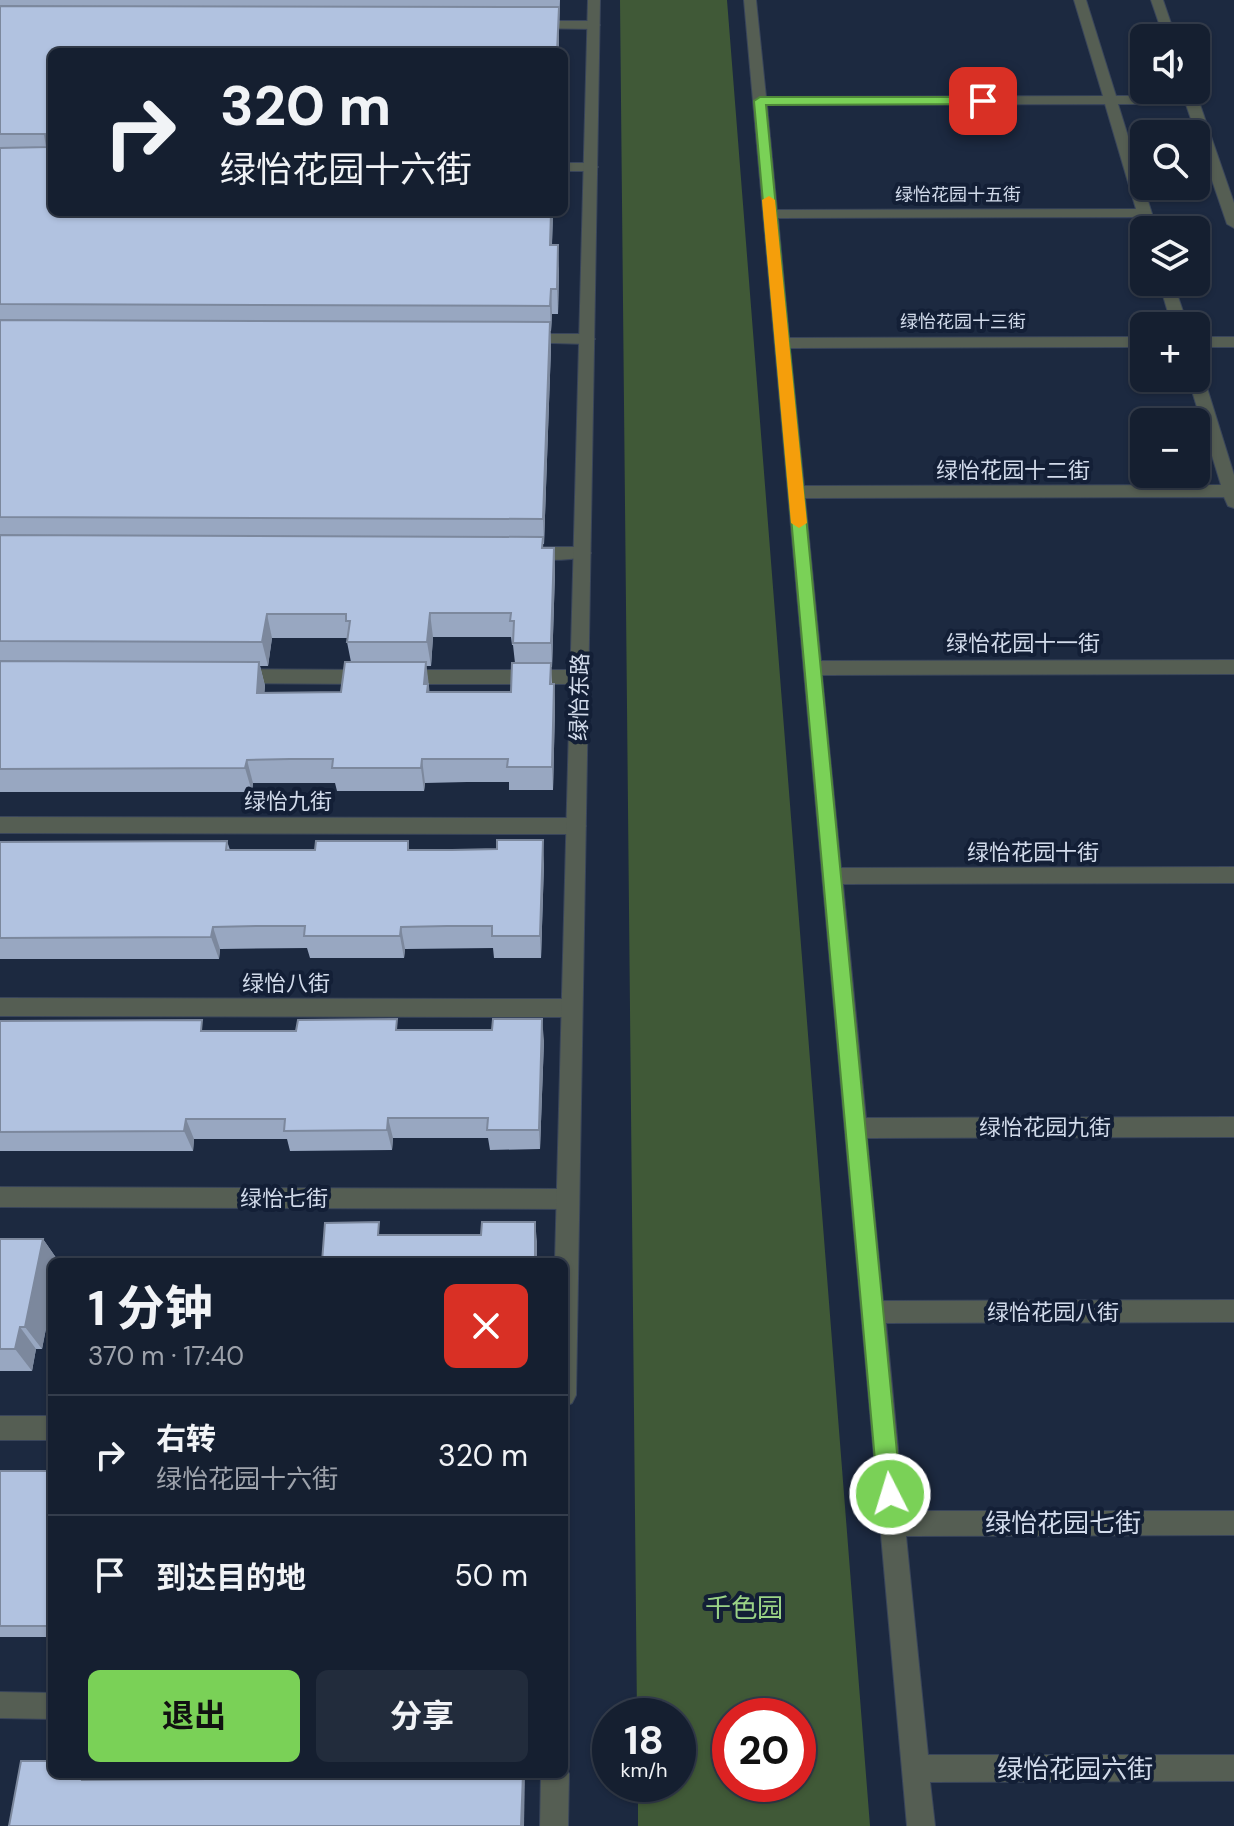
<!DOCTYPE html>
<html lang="zh">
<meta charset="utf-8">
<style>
:root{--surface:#151f30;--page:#222c3c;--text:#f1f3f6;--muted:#9da2ab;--line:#343d4c;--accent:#7ad157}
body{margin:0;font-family:"DM Sans","Noto Sans SC",sans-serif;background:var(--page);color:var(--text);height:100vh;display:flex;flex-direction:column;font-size:30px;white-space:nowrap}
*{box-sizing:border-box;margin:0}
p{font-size:26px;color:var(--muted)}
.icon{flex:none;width:44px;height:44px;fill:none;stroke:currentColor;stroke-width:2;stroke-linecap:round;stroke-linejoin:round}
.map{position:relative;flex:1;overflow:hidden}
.details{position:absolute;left:48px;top:1258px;width:520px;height:520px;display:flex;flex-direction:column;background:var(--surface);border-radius:12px;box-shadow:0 2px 6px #0004,0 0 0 2px var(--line)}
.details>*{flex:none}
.hud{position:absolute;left:48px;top:48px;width:520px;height:168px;border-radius:12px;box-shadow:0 2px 6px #0004,0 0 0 2px var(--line);background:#151f30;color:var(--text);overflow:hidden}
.controls{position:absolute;left:1130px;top:24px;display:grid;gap:16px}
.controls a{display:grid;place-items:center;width:80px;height:80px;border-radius:12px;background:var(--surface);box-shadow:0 2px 6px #0004,0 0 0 2px var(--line);font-size:40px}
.speed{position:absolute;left:592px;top:1698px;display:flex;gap:16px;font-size:40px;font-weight:700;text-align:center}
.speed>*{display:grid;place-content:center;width:104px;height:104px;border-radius:50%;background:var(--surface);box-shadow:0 2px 6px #0004,0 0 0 2px var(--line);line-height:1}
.speed small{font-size:20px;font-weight:400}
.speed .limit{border:12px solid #d22;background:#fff;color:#111}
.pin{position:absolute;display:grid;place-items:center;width:68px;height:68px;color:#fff;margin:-34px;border-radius:16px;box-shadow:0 4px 12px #0006}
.me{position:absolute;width:88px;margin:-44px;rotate:355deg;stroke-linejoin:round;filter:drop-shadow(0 0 6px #0008)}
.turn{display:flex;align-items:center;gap:28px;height:168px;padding:0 40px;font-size:36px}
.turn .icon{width:104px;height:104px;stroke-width:2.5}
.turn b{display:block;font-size:56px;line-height:68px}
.round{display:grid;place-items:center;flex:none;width:84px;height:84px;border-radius:12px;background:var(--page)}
.head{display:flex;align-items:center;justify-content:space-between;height:136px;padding:0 40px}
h1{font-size:48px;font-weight:700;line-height:60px}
.button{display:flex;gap:16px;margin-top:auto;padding:16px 40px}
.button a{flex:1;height:92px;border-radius:12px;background:var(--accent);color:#111;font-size:32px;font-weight:700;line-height:92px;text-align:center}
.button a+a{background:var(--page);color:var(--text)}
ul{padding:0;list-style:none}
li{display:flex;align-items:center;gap:24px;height:120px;padding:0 40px;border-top:2px solid var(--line)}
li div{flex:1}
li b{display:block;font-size:30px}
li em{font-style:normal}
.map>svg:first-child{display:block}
.green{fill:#405937;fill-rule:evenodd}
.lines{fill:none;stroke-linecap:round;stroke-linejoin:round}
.service-casing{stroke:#39455b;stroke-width:2}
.minor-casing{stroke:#39455b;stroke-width:2}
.service{fill:#555e53;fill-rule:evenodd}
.minor{fill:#555e53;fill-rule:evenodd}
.wall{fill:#98a7c1;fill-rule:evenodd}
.shaded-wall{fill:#7c889d}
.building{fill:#b1c2e0;stroke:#7c889d;stroke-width:2}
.route{fill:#7ad157;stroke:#4f8839;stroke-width:2}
.slow{fill:#f59e0b}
.labels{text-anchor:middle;stroke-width:8;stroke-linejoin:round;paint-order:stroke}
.far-street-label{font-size:18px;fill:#d1daea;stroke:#131f36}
.street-label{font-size:22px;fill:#d1daea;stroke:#131f36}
.near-street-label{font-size:26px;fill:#d1daea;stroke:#131f36}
.near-park-label{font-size:26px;fill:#9ad386;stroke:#131f36}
</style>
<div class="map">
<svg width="1234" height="1826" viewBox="0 0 1234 1826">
<rect width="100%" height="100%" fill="#1c2940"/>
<path class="green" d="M620 0H727L870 1826H638V1784H678V1716H637ZM798 1716V1784H730V1716Z"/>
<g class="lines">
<defs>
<g id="service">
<path d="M744 0H756L766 97 1103 96 1074 0H1086L1116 96H1191L1198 100 1191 104H1118L1157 230 1144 232 1139 217 778 218 789 338 1144 337V347L790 348 804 486 1221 485 1188 378H1196V373L1204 378 1234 475V508L1228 506 1224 497 805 498 821 661 1234 660V674L822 675 841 868 1234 867V883L843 884 866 1118 1234 1117V1137L867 1138 883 1301 1234 1300V1322L886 1323 904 1511H1234V1535L906 1536 928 1755H1234V1781L930 1782 935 1826H907ZM1105 104 1136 209 777 210 767 105Z"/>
<polygon points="532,21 594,21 600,25 594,29 527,28 527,22"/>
<polygon points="564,163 591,163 598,167 591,171 564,171"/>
<polygon points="1159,282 1173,282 1188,326 1172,326"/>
<polygon points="524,334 587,334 595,339 587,344 519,342 516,339"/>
<rect x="1196" y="337" width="38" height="10"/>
<path d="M528 547H582L591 553C582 562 528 562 519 553Z"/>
<polygon points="236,669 368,670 377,677 368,684 236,683 227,676"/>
<polygon points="400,670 579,670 588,677 579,684 400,684 391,677"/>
<polygon points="0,817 576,818 586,826 576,834 0,833"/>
<polygon points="0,998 572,999 579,1002 582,1008 579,1014 572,1017 0,1016"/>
<polygon points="0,1187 568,1189 576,1192 579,1199 576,1206 568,1209 0,1207"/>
<rect x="0" y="1416" width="52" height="24"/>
<polygon points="0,1692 52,1693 52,1719 0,1718"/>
</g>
<g id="minor">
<polygon points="588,0 600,0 576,1395 572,1403 564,1407 564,1262 555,1262"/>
<polygon points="1151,0 1163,0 1176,38 1164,38"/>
<polygon points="1181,90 1195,90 1234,203 1234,228 1227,224"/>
<polygon points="564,1764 569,1774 568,1826 540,1826 541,1774 564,1774"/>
</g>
</defs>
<use href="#service" class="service-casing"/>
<use href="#minor" class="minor-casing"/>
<use href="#service" class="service"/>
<use href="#minor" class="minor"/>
</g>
<g class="wall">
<path d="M0 0H560L559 32 52 212H553L552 245 559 270 558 314H552L551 331H550L551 347 544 544H543V548H554L555 572 552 667H551L552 684H554L555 708 553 790H509V782H467L425 783 424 791H337L335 783H253L252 792H0ZM433 637H511L512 645H513L515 663 511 692H429L426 666H431ZM272 638H348L347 642 351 662 341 692 264 693 265 686 260 666H268Z"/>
<polygon points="227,841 230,850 410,850 544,863 541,958 494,958 493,948 405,949 404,958 310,958 307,948 220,949 219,959 0,959 0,842"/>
<polygon points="0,1021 206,1031 399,1030 544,1040 540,1149 490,1150 488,1138 393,1138 392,1150 290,1151 287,1139 194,1139 193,1151 0,1151"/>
<polygon points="0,1239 43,1239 59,1262 52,1262 52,1298 42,1349 36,1349 32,1371 0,1371"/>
<rect x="0" y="1471" width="52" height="166"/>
</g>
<g class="shaded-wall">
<polygon points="559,7 559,52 557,52"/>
<polygon points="551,212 553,212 551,270 550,245"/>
<polygon points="558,245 559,270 558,314 557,289"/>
<polygon points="551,289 552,314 551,331 550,306"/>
<polygon points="550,322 551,347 544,544 543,519"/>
<polygon points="554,548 555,572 552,667 551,643"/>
<polygon points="430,613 433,637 431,666 427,642"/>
<polygon points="267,614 272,638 268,666 262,642"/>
<polygon points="259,662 265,686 263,716 257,693"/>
<polygon points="426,662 429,686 431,708 424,684"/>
<polygon points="554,684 555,708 553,790 552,767"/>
<polygon points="422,759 425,783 424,791 421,768"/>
<polygon points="247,760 253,783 252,792 245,768"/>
<polygon points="543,840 544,863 541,958 540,936"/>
<polygon points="213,927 220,949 219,959 211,937"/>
<polygon points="401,927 405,949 404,958 400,936"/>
<polygon points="542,1019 544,1040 540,1149 539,1130"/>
<polygon points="388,1118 393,1138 392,1150 387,1130"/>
<polygon points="186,1119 194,1139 193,1151 184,1131"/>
<polygon points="535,1222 537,1241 537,1262 535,1262"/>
<polygon points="43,1239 59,1262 52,1262 52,1298 42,1349 25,1327"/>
<polygon points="20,1327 36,1349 32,1371 15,1349"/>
<polygon points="83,1774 97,1774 95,1788 82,1780"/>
<polygon points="335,1774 342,1774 342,1786 335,1778"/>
<polygon points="523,1774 525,1774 524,1826 521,1826"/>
</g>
<g class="building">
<polygon points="0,6 559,7 557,52 52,52 52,212 551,212 550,245 558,245 557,289 551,289 550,306 0,304 0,148 47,147 45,134 0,134"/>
<polygon points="0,320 550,322 543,519 0,517"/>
<polygon points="0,535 543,537 542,548 554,548 551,643 513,643 514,621 510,621 511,613 430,613 427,642 347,642 350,621 346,621 346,614 267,614 262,642 0,641"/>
<polygon points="0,661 259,662 257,693 341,692 345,662 426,662 424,684 428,684 427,692 511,692 512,663 551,663 550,684 554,684 552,767 507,767 508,759 422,759 421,768 332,768 333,759 290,759 247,760 245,768 0,769"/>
<polygon points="497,840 543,840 540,936 492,936 492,926 447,926 401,927 400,936 304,936 305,926 259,926 213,927 211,937 0,938 0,842 227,841 226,850 315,850 316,841 408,841 408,850 452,850 497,849"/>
<polygon points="397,1019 396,1030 492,1030 493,1019 542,1019 539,1130 487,1130 488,1118 388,1118 387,1130 284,1131 285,1119 186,1119 184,1131 0,1132 0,1021 202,1020 201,1031 296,1031 298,1020"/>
<polygon points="379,1222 378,1235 481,1235 482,1222 535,1222 535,1262 322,1262 325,1223"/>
<polygon points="0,1239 43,1239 25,1327 20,1327 15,1349 0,1349"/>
<rect x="0" y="1471" width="52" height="155"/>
<polygon points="21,1761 52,1761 52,1774 83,1774 82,1780 206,1779 206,1774 335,1774 335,1778 459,1776 459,1774 523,1774 521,1826 9,1826"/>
</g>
<polygon class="route" points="760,97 983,97 989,101 983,104 766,105 901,1494 898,1502 890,1505 882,1502 878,1494 754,101"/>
<polygon class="slow" points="769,196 775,200 807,523 799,528 791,523 762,200"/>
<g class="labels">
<g class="far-street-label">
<text x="958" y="201">绿怡花园十五街</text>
<text x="963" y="328">绿怡花园十三街</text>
</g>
<g class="street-label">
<text x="1013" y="478">绿怡花园十二街</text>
<text x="1023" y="651">绿怡花园十一街</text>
<text transform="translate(579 697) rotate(-89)" y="8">绿怡东路</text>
<text x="288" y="809">绿怡九街</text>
<text x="1033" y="860">绿怡花园十街</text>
<text x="286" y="991">绿怡八街</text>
<text x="1045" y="1135">绿怡花园九街</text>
<text x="284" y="1206">绿怡七街</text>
<text x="1053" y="1320">绿怡花园八街</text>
</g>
<g class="near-street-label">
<text x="1063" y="1532">绿怡花园七街</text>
<text x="1075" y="1778">绿怡花园六街</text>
</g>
<g class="near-park-label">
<text x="744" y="1617">千色园</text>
</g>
</g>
</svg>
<div class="controls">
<a><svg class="icon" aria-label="sound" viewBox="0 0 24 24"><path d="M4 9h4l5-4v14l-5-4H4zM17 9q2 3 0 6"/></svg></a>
<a><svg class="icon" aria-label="search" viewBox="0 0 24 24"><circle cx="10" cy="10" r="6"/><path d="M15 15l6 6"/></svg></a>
<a><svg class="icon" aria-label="layers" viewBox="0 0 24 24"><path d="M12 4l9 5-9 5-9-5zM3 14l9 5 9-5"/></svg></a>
<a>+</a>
<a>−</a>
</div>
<div class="speed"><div>18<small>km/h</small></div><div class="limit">20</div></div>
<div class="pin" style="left:983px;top:101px;background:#d93025"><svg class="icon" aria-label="arrive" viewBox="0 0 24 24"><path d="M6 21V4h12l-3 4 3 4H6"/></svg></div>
<svg class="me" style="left:890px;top:1494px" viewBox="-20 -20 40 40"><circle r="17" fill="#7ad157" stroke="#fff" stroke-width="3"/><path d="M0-11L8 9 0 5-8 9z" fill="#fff"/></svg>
<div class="hud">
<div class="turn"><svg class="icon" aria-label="right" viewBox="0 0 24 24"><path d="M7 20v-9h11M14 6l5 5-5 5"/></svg><div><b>320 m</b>绿怡花园十六街</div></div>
</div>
<section class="details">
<div class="head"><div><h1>1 分钟</h1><p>370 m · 17:40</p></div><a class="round" style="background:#d93025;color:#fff"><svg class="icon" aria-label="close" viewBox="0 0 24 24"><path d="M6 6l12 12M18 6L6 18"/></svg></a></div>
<ul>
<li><svg class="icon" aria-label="right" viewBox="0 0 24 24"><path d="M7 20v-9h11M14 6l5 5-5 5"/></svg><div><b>右转</b><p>绿怡花园十六街</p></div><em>320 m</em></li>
<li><svg class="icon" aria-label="arrive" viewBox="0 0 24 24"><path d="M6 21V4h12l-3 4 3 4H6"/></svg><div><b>到达目的地</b></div><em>50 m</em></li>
</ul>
<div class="button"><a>退出</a><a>分享</a></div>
</section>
</div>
